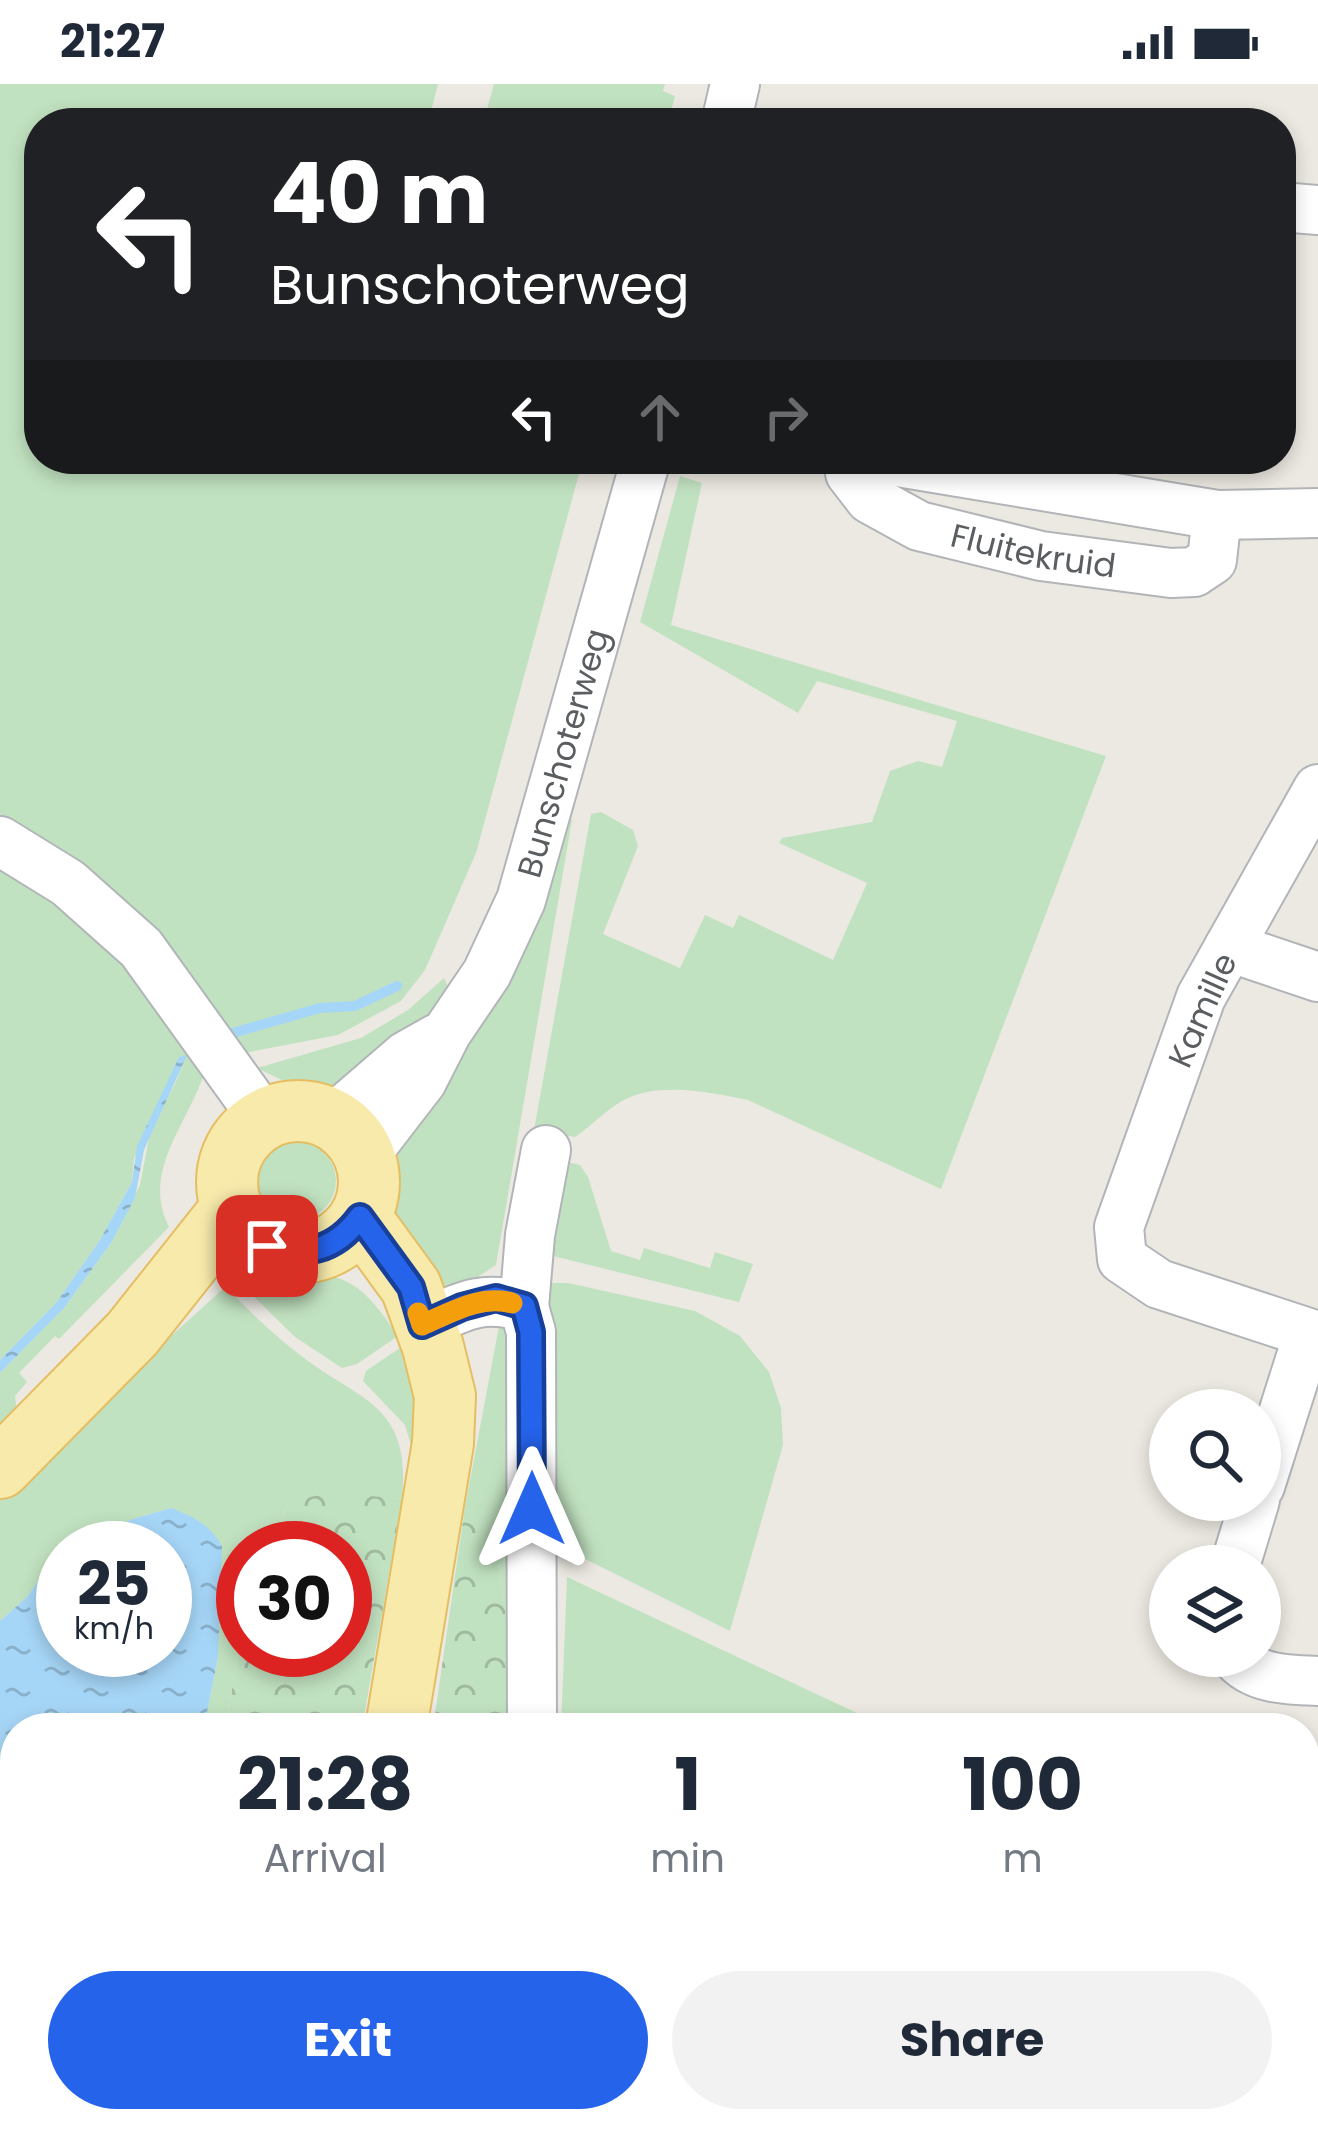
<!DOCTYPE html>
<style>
:root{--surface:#fff;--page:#f2f2f3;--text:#1f2937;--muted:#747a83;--accent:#2563eb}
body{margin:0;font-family:Poppins,sans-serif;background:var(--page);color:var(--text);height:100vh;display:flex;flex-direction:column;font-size:45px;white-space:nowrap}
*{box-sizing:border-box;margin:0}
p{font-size:39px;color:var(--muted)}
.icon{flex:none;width:66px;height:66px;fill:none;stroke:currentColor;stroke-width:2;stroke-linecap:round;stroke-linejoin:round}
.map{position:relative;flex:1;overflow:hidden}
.side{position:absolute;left:0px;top:1629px;width:1320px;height:420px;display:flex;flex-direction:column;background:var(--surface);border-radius:48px 48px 0 0;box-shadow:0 6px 18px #0003}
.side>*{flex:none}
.guide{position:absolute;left:24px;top:24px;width:1272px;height:366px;border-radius:48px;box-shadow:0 6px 18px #0003;background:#202124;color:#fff;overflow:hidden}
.fabs{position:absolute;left:1149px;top:1305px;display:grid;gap:24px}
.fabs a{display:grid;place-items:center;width:132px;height:132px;border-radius:50%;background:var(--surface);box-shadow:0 6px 18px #0003;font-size:60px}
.speed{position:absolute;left:36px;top:1437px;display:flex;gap:24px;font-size:60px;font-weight:700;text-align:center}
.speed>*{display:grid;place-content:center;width:156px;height:156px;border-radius:50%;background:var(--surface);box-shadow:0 6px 18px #0003;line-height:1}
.speed small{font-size:30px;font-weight:400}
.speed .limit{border:18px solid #d22;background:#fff;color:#111}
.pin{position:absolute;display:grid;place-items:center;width:102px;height:102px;color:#fff;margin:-51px;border-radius:24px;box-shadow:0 6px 18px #0006}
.me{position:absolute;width:132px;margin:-66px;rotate:0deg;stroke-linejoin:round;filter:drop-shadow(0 0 9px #0008)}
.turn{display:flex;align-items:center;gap:42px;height:252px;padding:0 48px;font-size:54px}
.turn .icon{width:156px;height:156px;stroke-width:2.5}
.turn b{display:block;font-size:84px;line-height:102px}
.lanes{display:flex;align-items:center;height:114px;padding:0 48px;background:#0003;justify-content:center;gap:60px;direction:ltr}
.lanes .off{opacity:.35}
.eta{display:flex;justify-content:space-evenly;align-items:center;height:204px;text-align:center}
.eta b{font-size:72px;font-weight:700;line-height:84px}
.action{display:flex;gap:24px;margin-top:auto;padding:24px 48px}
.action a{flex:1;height:138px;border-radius:72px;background:var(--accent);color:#fff;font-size:48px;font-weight:700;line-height:138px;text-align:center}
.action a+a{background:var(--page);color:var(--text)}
.status{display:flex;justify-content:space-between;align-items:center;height:84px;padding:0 60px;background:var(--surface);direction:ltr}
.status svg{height:33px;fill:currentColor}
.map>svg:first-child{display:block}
.grass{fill:#c1e2c0}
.forest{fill:url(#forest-crowns)}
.water{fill:url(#water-ripples)}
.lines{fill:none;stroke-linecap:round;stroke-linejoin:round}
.stream{stroke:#a6d6f7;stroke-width:10}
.minor-casing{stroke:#b2b5b8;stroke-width:52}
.major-casing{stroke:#e5bd62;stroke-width:64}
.minor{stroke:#fff;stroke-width:48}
.major{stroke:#f8eaab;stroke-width:60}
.route-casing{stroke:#184099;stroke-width:30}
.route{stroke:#2563eb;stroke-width:21}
.slow{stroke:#f59e0b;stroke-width:21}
.labels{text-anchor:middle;stroke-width:10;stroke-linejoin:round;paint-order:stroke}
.street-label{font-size:33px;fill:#5a5e61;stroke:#fff}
</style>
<div class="status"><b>21:27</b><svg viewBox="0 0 49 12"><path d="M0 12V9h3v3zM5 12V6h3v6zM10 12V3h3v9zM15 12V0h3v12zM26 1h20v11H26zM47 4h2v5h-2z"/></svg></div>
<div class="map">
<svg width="1318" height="2049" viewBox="0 0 1318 2049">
<defs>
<pattern id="forest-crowns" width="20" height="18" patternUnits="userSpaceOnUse" patternTransform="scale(3)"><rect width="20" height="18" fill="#c1e2c0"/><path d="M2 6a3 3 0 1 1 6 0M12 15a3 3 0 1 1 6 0" fill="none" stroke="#a0ba9f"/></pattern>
<pattern id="water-ripples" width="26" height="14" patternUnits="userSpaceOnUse" patternTransform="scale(3)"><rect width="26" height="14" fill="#a6d6f7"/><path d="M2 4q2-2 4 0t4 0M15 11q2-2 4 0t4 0" fill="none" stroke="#8ab1cb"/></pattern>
</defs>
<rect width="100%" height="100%" fill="#ece9e2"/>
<g class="grass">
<polygon points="0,0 438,0 432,24 484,36 494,0 665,0 663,7 675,12 668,39 39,39 39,375 583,375 476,769 425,886 401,917 338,951 244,969 0,741"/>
<path d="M680 392 702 399 671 541 1106 672 941 1105 748 1016C710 1008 657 997 622 1017 605 1027 591 1042 575 1053L534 1046 591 730 601 728 633 746 638 762 603 850 680 884 705 831 733 844 739 831 833 876 867 799 779 759 782 754 872 738 890 687 918 677 942 683 957 637 817 597 798 629 640 538Z"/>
<polygon points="567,734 572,736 496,1181 467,1200 444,1205 387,1127 394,1069"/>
<path d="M0 779 110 854 204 990C187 1041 141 1088 169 1143L59 1255 55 1252 19 1289 27 1298 15 1312 18 1334 0 1352V1289L64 1224 111 1159 140 1101 150 1049 186 977 134 1074 132 1098 100 1156 56 1219 0 1276Z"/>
<polygon points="444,894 451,910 436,928 335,1006 294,1002 257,984 361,954 408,926"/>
<circle cx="297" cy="1097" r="39"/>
<polygon points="555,1075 580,1081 588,1093 611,1167 640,1176 644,1164 710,1184 715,1168 753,1180 739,1218 549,1171"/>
<path d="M263 1185C339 1192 353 1184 398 1252L357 1280 342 1284 295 1253 236 1195Z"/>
<polygon points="550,1199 568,1199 695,1227 740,1252 769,1288 781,1324 783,1361 730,1547 573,1469 547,1441 543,1204"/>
<path d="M225 1203C248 1225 270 1248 295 1267 358 1318 412 1317 402 1415L367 1413 288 1420 270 1464H243V1534L226 1644H204L218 1573V1526L171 1424 133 1435 63 1464 27 1513 0 1537V1408Z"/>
<polygon points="499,1242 512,1249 508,1644 508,1546 496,1459 465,1423"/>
<polygon points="403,1262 419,1296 415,1375 405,1341 363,1297 366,1287"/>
<polygon points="567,1493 889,1644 561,1644"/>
<polygon points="1305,1865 1318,1871 1318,2049 868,2049 838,2034 1249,2034 1262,2040 1265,2034 1305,2034"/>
<polygon points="0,1885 15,1887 15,2012 0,2003"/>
<polygon points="497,2034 753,2034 783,2049 494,2049"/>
</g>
<g class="forest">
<polygon points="327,1408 402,1415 362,1644 226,1644 243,1534 243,1566 345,1566 345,1464 270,1464 288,1420"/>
<polygon points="465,1423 496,1458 508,1546 508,1644 433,1644"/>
<polygon points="156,2034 261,2034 255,2049 159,2049"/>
<polygon points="344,2034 442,2034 438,2049 339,2049"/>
</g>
<g class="water">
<polygon points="187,971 144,1066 135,1114 111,1159 64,1224 0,1289 0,1276 56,1219 100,1156 132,1098 137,1062 179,973"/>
<path d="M171 1424C194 1433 209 1440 222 1462L218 1573 204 1644H15V1887L0 1885V1537L27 1513 52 1477 63 1468V1566H165V1464H67L133 1435Z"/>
</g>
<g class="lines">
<polyline class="stream" points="229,950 320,924 355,922 397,902"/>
<defs>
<g id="minor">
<polyline points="726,39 735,0"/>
<polyline points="1281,123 1318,126"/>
<path id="s1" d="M867 375 850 389 870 415 919 442 1041 472 1171 489 1194 488 1212 476 1217 431"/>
<polyline points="880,375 1217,431 1318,429"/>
<polyline points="1318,705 1201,913 1119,1143 1122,1175 1159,1200 1318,1252"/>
<polyline points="0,757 68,799 141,864 264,1035"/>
<polyline points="1229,863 1318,893"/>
<polyline points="333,1035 406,972 438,954"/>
<path id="s2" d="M365 1071 422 997 447 948 487 889 521 816 646 375"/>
<polyline points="524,1223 530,1151 546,1066"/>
<path d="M422 1241C462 1223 480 1210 524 1223L531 1248 532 1644"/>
<polyline points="1260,1402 1308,1251"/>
<polyline points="1235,1482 1255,1416"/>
<path d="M1235 1572C1254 1596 1290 1596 1318 1597"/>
<polyline points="465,2049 469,2034"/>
</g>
<g id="major">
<circle cx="298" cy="1098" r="71"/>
<polyline points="360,1133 411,1203 433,1263 445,1312 443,1359 396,1644"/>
<polyline points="0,1384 132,1250 232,1124"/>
<polyline points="0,2026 43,2049"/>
<polyline points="301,2049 307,2034"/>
</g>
</defs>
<use href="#minor" class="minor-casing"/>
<use href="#major" class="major-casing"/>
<use href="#minor" class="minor"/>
<use href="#major" class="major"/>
</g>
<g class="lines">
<defs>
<path id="route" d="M267 1162C305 1173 335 1167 360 1133L411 1203 422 1241 462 1223 496 1214 524 1222 531 1248 532 1425"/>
</defs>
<use href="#route" class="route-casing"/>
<use href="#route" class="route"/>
<path class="slow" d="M418 1229 422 1241C450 1229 481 1210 512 1219"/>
</g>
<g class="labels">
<g class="street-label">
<text dy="12" stroke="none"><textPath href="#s1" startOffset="228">Fluitekruid</textPath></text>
<text dy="12" stroke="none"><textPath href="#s2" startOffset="453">Bunschoterweg</textPath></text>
<text transform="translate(1202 926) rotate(-66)" y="12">Kamille</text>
</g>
</g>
</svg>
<div class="fabs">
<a><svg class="icon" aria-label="search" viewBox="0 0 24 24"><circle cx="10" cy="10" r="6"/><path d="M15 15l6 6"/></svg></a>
<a><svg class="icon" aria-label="layers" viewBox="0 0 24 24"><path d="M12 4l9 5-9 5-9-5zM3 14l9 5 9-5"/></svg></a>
</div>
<div class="speed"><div>25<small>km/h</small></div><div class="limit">30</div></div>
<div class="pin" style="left:267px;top:1162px;background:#d93025"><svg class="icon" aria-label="arrive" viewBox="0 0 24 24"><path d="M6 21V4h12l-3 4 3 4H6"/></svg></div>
<svg class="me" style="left:532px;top:1425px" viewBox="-20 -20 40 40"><path d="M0-17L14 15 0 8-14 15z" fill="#2563eb" stroke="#fff" stroke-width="4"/></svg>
<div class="guide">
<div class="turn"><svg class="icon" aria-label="left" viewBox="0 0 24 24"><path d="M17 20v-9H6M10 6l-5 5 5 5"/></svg><div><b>40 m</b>Bunschoterweg</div></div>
<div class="lanes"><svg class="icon" aria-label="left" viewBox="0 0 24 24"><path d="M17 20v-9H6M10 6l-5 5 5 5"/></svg><svg class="icon off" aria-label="ahead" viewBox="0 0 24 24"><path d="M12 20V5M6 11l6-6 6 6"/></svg><svg class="icon off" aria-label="right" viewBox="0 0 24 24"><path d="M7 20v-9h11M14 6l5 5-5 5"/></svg></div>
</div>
<section class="side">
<div class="eta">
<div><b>21:28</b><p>Arrival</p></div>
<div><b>1</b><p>min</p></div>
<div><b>100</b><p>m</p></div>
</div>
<div class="action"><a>Exit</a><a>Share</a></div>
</section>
</div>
